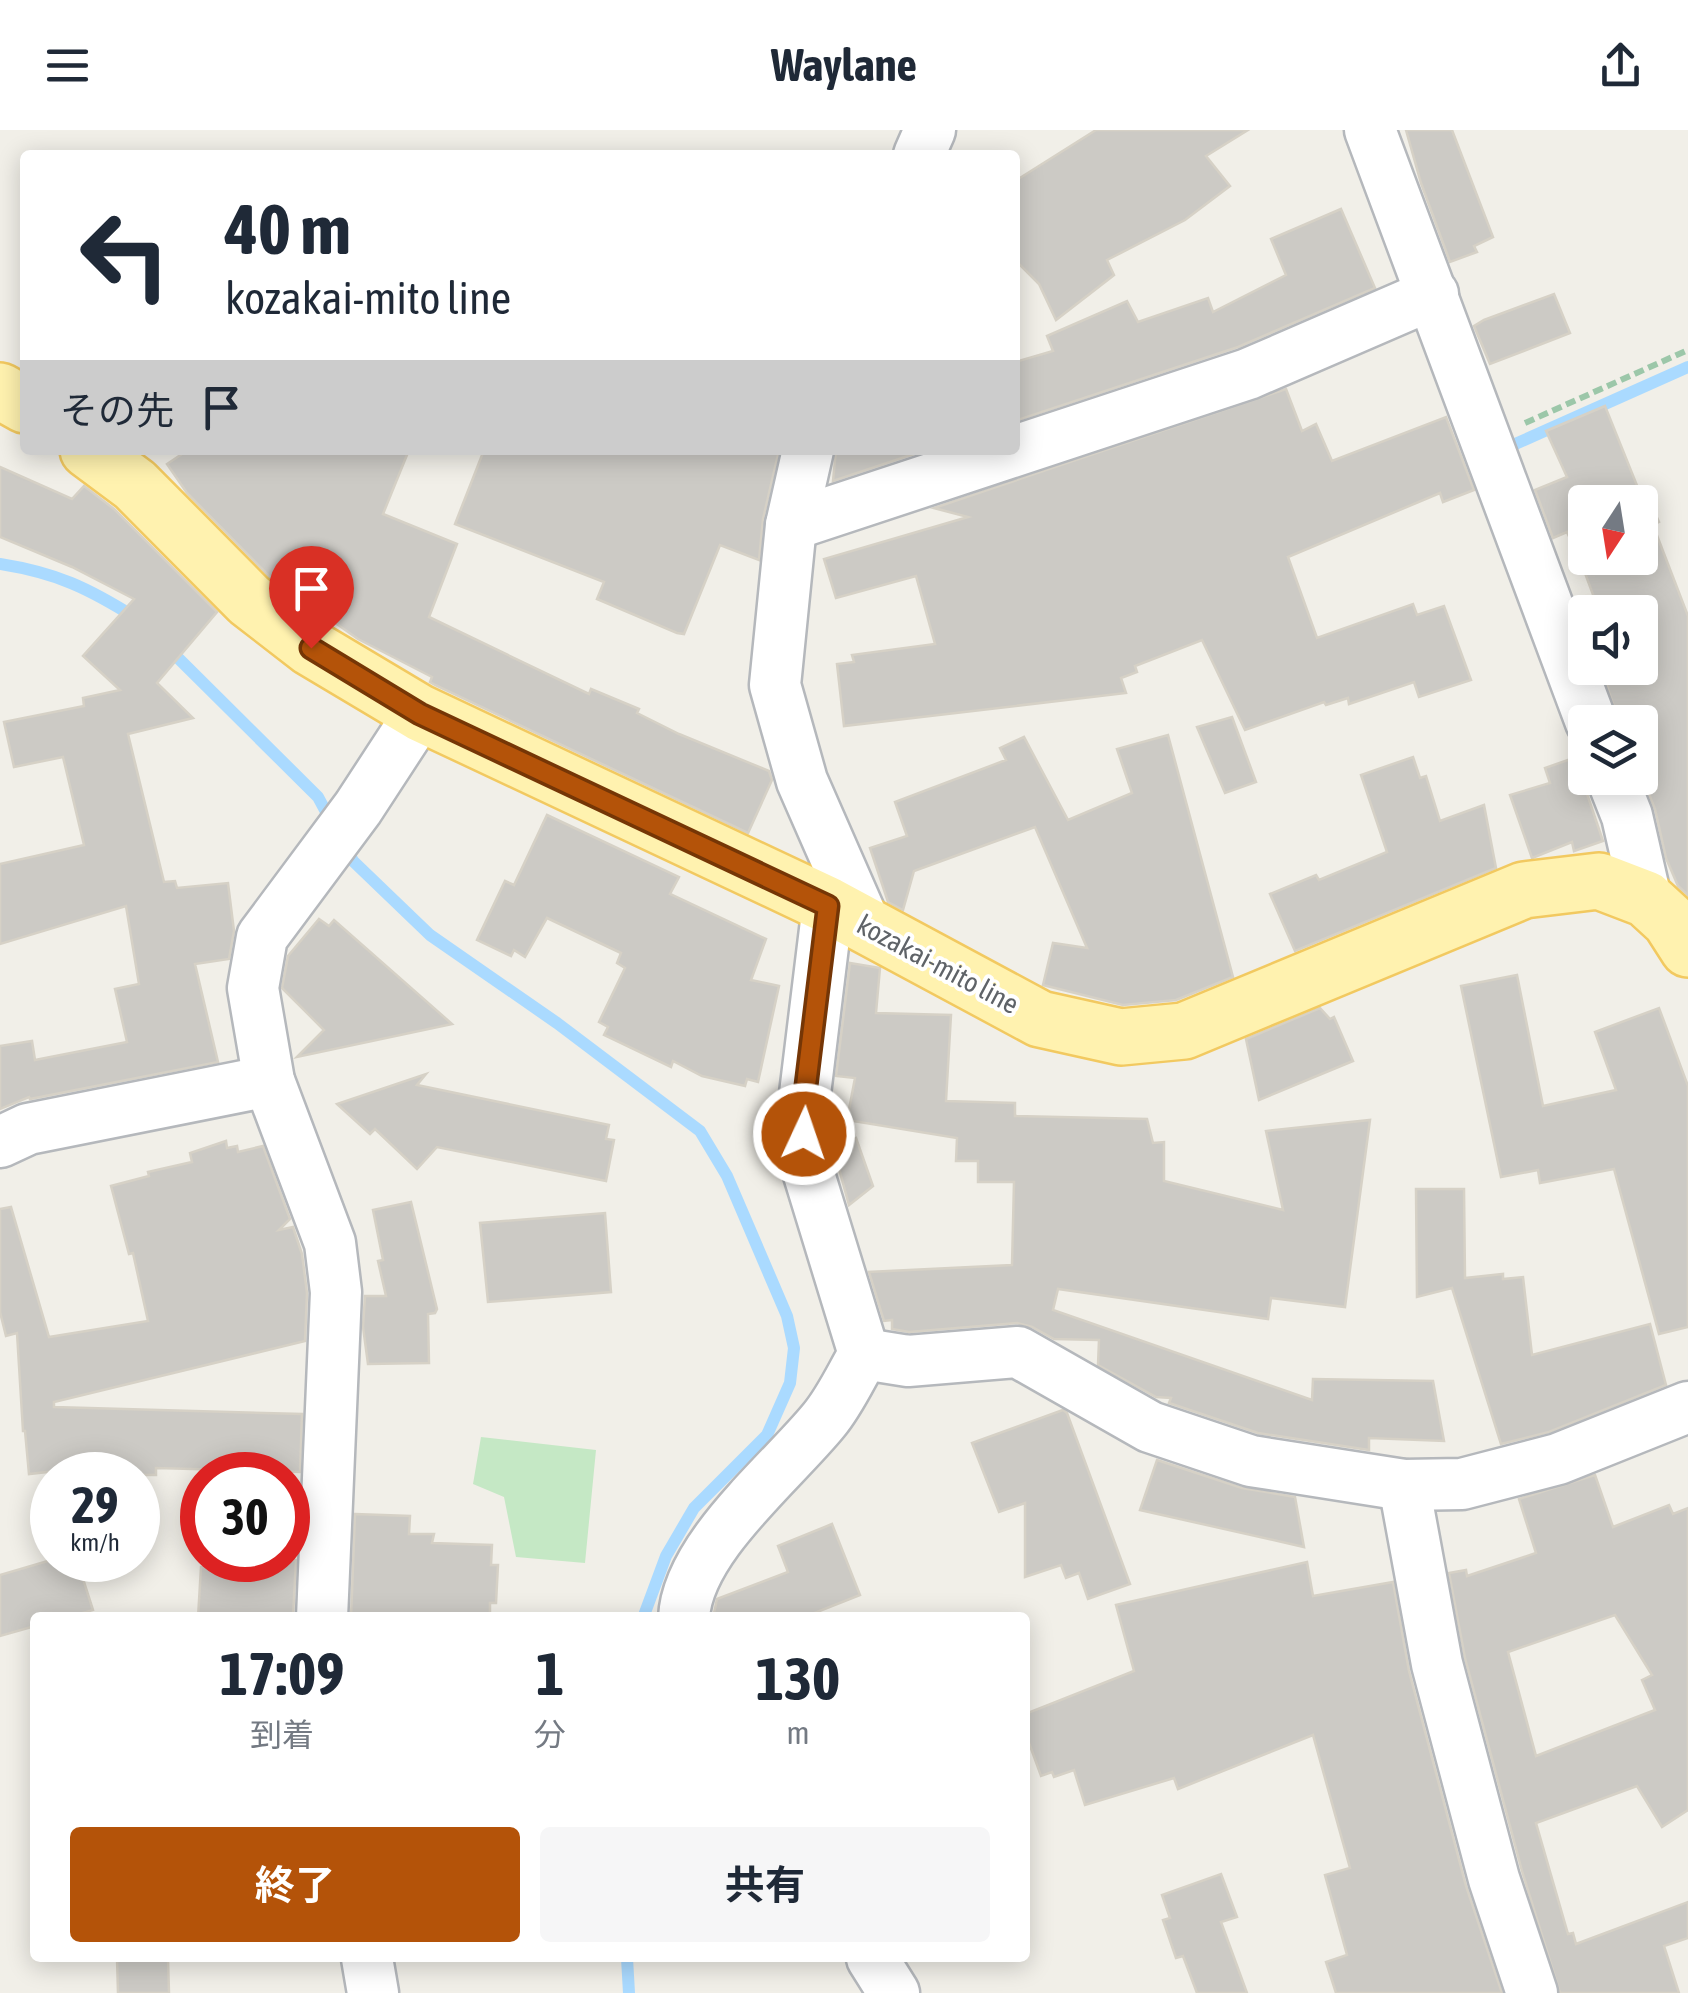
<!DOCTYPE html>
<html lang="ja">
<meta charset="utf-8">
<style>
:root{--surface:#fff;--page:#f6f6f7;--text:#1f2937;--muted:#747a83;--accent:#b45309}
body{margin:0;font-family:"Asap Condensed","Noto Sans JP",sans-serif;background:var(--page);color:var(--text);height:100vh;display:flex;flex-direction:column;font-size:38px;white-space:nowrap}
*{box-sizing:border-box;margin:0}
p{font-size:32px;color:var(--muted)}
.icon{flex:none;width:55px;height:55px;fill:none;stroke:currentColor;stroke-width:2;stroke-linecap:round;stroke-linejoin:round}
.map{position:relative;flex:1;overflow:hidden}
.side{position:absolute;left:30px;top:1482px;width:1000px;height:350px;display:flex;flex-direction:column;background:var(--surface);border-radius:10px;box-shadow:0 5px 25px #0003}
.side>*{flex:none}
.hud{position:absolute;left:20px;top:20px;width:1000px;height:305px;border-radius:10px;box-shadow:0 5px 25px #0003;background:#fff;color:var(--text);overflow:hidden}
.needle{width:65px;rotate:192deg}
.fabs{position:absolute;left:1568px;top:355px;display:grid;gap:20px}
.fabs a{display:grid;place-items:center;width:90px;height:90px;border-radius:10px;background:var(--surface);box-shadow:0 5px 25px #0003;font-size:50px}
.speed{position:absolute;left:30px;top:1322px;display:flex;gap:20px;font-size:50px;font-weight:700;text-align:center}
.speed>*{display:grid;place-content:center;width:130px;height:130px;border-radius:50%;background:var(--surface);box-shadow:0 5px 25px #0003;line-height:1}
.speed small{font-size:25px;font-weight:400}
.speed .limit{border:15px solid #d22;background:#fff;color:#111}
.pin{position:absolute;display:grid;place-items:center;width:85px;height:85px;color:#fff;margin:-102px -42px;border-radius:50% 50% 50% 0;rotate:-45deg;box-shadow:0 0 10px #0007}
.pin .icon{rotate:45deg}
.me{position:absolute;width:110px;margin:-55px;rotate:3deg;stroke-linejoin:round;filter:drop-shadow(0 0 8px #0008)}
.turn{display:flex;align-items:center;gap:35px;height:210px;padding:0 40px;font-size:45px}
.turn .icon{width:130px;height:130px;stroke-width:2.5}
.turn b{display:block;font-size:70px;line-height:85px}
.then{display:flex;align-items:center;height:95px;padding:0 40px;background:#0003;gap:20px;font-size:38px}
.eta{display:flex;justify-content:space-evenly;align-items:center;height:170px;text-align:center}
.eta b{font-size:60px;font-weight:700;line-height:70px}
.button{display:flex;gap:20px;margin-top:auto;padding:20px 40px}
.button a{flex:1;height:115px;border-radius:10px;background:var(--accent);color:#fff;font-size:40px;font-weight:700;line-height:115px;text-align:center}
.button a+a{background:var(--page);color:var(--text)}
header{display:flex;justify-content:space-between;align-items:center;height:130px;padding:0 40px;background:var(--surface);font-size:45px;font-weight:700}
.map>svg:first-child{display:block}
.green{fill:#c5e8c5}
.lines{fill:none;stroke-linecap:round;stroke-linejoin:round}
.stream{stroke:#aadaff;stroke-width:12}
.building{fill:#cccac5;stroke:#d6d1c6;stroke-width:2.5;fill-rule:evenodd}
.minor-casing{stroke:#b5b8bc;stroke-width:55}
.major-casing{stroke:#f2c960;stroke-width:60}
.path{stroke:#9cc7a9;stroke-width:6;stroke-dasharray:10 5;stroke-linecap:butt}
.minor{stroke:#fff;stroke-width:50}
.major{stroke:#fff2af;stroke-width:55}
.route-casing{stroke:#753606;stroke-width:25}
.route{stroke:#b45309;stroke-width:18}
.labels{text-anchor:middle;stroke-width:8;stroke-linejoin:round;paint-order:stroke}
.street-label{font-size:28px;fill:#5f6368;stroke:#fff}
</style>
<header><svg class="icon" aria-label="menu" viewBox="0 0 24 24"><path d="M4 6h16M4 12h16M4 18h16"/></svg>Waylane<svg class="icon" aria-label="share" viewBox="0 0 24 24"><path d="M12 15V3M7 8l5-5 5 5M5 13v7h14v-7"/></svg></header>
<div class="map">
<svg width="1688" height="1863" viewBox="0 0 1688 1863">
<rect width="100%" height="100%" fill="#f1efe8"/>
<polygon class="green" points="481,1307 596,1320 585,1433 516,1427 504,1367 473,1354"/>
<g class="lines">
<g class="stream">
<polyline points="1513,315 1688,237"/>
<path d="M0 434C57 443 88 458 136 488"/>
<polyline points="169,519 318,667 332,693"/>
<polyline points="344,715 353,731 430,805 557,893 700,1001 727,1046 787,1186 794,1218 790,1253 767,1305 694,1378 666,1426 643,1488"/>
<polyline points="627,1828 629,1863"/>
</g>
</g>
<g class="building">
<polygon points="1096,0 1248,0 1206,26 1230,56 1185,90 1107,130 1114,145 1056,190 1039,154 1015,130 1015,51"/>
<polygon points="1406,0 1452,0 1493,107 1474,116 1477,122 1450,132 1421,53"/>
<polygon points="1341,79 1375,158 1238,217 1015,291 1015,232 1053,221 1047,206 1127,171 1138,192 1208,168 1213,182 1286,145 1271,109"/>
<polygon points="1554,164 1570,203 1490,234 1474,196 1484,190"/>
<polygon points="1286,259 1302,301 1316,294 1332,331 1446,287 1474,360 1443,372 1440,363 1288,427 1317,508 1413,474 1417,485 1444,476 1471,550 1419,567 1414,552 1349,574 1348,568 1326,575 1324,572 1245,600 1202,510 1135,536 1137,542 1121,548 1126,563 844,596 837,534 854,532 852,525 935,514 916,446 836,468 824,429 968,387 934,378"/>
<path d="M1605 276 1640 363 1645 361 1659 392 1653 395 1688 486V765L1678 756 1666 728 1655 679 1640 641V592H1619L1601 538H1640V482H1585V494L1578 476 1595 470 1582 435 1567 402 1553 408 1535 360 1567 347 1546 301ZM1585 372H1640V428H1585Z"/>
<polygon points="188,320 409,320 383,384 457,414 429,487 589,564 591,559 639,579 637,583 679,604 769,641 772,650 748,703 435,555 430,552 432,547 358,509 270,447 187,363 167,334"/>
<polygon points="484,320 779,320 763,389 759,430 720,415 684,504 677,503 597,469 604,452 455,394"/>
<polygon points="836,320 926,320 833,351"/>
<polygon points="0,337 72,369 84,356 114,379 217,482 157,553 193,588 128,604 164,752 175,751 177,758 228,753 234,801 229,829 195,834 218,932 30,969 29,967 0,979 0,916 32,911 35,930 127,912 115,859 139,854 126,776 0,814 0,734 84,715 63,627 14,637 4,592 84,576 83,568 120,560 83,526 134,469 72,437 0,407"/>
<polygon points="1232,587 1256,652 1225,663 1197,597"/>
<polygon points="1168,605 1233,847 1176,870 1123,875 1043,855 1053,813 1087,818 1035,697 914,741 903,780 888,772 870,718 907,706 895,672 1006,630 1000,618 1024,607 1068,690 1132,663 1117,619"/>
<polygon points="1585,624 1585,658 1603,711 1574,721 1572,712 1532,728 1510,665 1550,653 1545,638"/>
<polygon points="1413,627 1420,648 1426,646 1440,691 1484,675 1496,738 1295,821 1270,764 1316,745 1319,750 1387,722 1361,645"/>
<polygon points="547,685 679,747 670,764 766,809 751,850 779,856 758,952 747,949 745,956 702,946 673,931 671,937 604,905 608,897 599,892 625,838 617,833 621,823 547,788 525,827 514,820 511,826 477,810 505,751 514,755"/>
<polygon points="319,789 329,796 334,790 452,894 297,927 324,900 282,858 288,826"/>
<polygon points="850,833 880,838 876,883 951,885 946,971 1015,973 1015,986 1147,989 1153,1013 1164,1012 1164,1051 1283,1080 1266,1001 1370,990 1345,1177 1271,1168 1268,1189 1058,1159 1053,1180 1312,1270 1313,1249 1433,1251 1444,1311 1369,1308 1369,1320 1258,1303 1169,1273 1171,1268 1156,1267 1098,1235 1099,1210 1054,1209 1032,1197 1017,1193 909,1202 892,1199 892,1190 884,1191 869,1142 1012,1135 1014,1052 978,1052 978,1031 956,1031 957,1008 847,990 855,948 836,946"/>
<polygon points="1517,845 1543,976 1616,960 1595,902 1659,878 1688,956 1688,1197 1659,1204 1614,1039 1540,1053 1538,1040 1501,1047 1461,856"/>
<polygon points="1320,878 1330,889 1334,887 1353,931 1259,970 1246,909"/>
<polygon points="426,944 417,955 609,995 606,1009 614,1010 606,1051 437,1017 417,1039 375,999 370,1004 337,974"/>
<polygon points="856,1008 873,1056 849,1075 833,1017"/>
<polygon points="226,1011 227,1018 237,1016 238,1022 263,1016 290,1089 279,1100 293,1097 302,1124 307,1163 305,1211 54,1272 54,1277 302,1284 300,1342 156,1338 156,1345 93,1345 92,1337 29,1344 25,1301 23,1301 17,1203 6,1206 0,1182 0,1079 11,1077 49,1207 148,1191 133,1123 129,1124 111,1056 149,1046 148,1042 192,1032 190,1023"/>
<polygon points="1416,1059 1464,1059 1465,1148 1503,1144 1503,1149 1523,1147 1532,1225 1650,1194 1666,1255 1549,1302 1501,1314 1452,1158 1417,1167"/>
<polygon points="411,1072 437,1179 435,1183 428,1184 429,1233 368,1234 363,1197 365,1166 386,1166 378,1131 383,1130 373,1080"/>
<polygon points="605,1083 611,1162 488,1172 480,1093"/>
<polygon points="1063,1280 1067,1283 1130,1454 1088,1469 1079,1443 1066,1448 1061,1435 1025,1447 1025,1373 999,1382 972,1313"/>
<polygon points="1157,1330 1242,1358 1295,1367 1304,1417 1140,1380"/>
<path d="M1595 1345 1613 1397 1669 1375 1673 1384 1688 1378V1680L1662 1697 1637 1656 1536 1693 1568 1804 1573 1803 1576 1814 1688 1772V1808L1664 1816 1679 1863H1560L1522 1741 1465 1528 1449 1443 1466 1440 1467 1446 1536 1423 1519 1369ZM1615 1485 1652 1545 1642 1550 1655 1580 1536 1626 1508 1522Z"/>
<polygon points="355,1384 410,1386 409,1404 434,1404 432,1413 492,1415 491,1435 498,1435 496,1473 490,1473 490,1485 485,1488 351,1488"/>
<polygon points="832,1394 860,1465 802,1488 713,1488 717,1469 788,1442 778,1416"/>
<polygon points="51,1430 77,1430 93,1480 66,1488 35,1488 35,1496 0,1506 0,1445"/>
<polygon points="235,1430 296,1430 293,1486 198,1488 201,1437 235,1437"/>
<polygon points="1307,1432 1313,1466 1393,1452 1409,1541 1466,1756 1502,1863 1336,1863 1326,1832 1347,1825 1325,1745 1350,1738 1313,1605 1178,1659 1174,1648 1085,1675 1074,1640 1054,1647 1052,1642 1041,1646 1025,1602 1025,1584 1134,1541 1116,1475"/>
<polygon points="1221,1744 1237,1787 1221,1792 1247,1863 1197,1863 1183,1826 1176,1828 1163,1790 1170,1788 1162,1765"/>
<polygon points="117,1828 168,1828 169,1863 118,1863"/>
</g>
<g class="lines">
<defs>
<g id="minor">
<polyline points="1370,0 1591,592"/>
<polyline points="919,25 930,0"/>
<polyline points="808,320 791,395 775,555 802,651 866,797"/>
<polyline points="791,395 1248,244 1433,164"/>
<polyline points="1612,648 1627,686 1646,769"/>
<polyline points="0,1012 28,999 269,951"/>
<polyline points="864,1224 908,1231 1018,1222 1150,1297 1251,1331 1404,1355 1462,1354 1558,1329 1688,1277"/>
<polyline points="1404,1355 1437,1534 1494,1749 1532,1863"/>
<polyline points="322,1488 336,1162 330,1113 269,951 253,858 262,807 358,678 420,583"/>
<path d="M684 1488C687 1418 781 1343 824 1290 840 1271 851 1246 864 1224L804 1028 803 980 828 775"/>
<polyline points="367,1828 373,1863"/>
<polyline points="872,1828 894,1863"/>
</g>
<g id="major">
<polyline points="0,261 25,275"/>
<polyline points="88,320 135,355 249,470 311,518 420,583 828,775 1040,889 1121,907 1184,901 1524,760 1599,751 1646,769 1670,791 1688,819"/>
</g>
</defs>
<use href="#minor" class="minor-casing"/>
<use href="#major" class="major-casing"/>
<polyline class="path" points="1525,293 1688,220"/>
<use href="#minor" class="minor"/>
<use href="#major" class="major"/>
</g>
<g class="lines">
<defs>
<polyline id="route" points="311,518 420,584 828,776 803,980 804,1004"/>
</defs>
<use href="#route" class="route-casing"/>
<use href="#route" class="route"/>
</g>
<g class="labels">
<g class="street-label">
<text transform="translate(938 834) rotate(28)" y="10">kozakai-mito line</text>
</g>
</g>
</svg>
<div class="fabs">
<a><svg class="needle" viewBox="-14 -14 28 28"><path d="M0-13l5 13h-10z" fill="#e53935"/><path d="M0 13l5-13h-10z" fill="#747a83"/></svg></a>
<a><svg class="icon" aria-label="sound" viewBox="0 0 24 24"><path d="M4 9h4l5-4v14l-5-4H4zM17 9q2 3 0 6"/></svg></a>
<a><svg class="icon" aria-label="layers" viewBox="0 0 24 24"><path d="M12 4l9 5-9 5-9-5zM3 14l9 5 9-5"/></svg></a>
</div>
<div class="speed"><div>29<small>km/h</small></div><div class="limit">30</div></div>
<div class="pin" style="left:311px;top:518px;background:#d93025"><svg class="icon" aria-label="arrive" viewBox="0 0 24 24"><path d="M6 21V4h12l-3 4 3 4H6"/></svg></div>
<svg class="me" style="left:804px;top:1004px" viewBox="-20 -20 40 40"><circle r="17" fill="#b45309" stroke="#fff" stroke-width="3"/><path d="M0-11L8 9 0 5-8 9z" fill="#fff"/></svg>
<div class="hud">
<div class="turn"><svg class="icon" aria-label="left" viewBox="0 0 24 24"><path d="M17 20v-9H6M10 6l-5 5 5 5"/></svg><div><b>40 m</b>kozakai-mito line</div></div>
<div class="then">その先<svg class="icon" aria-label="arrive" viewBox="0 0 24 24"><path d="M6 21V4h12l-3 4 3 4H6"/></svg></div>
</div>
<section class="side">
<div class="eta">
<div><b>17:09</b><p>到着</p></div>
<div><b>1</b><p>分</p></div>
<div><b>130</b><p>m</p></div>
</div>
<div class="button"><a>終了</a><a>共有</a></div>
</section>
</div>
